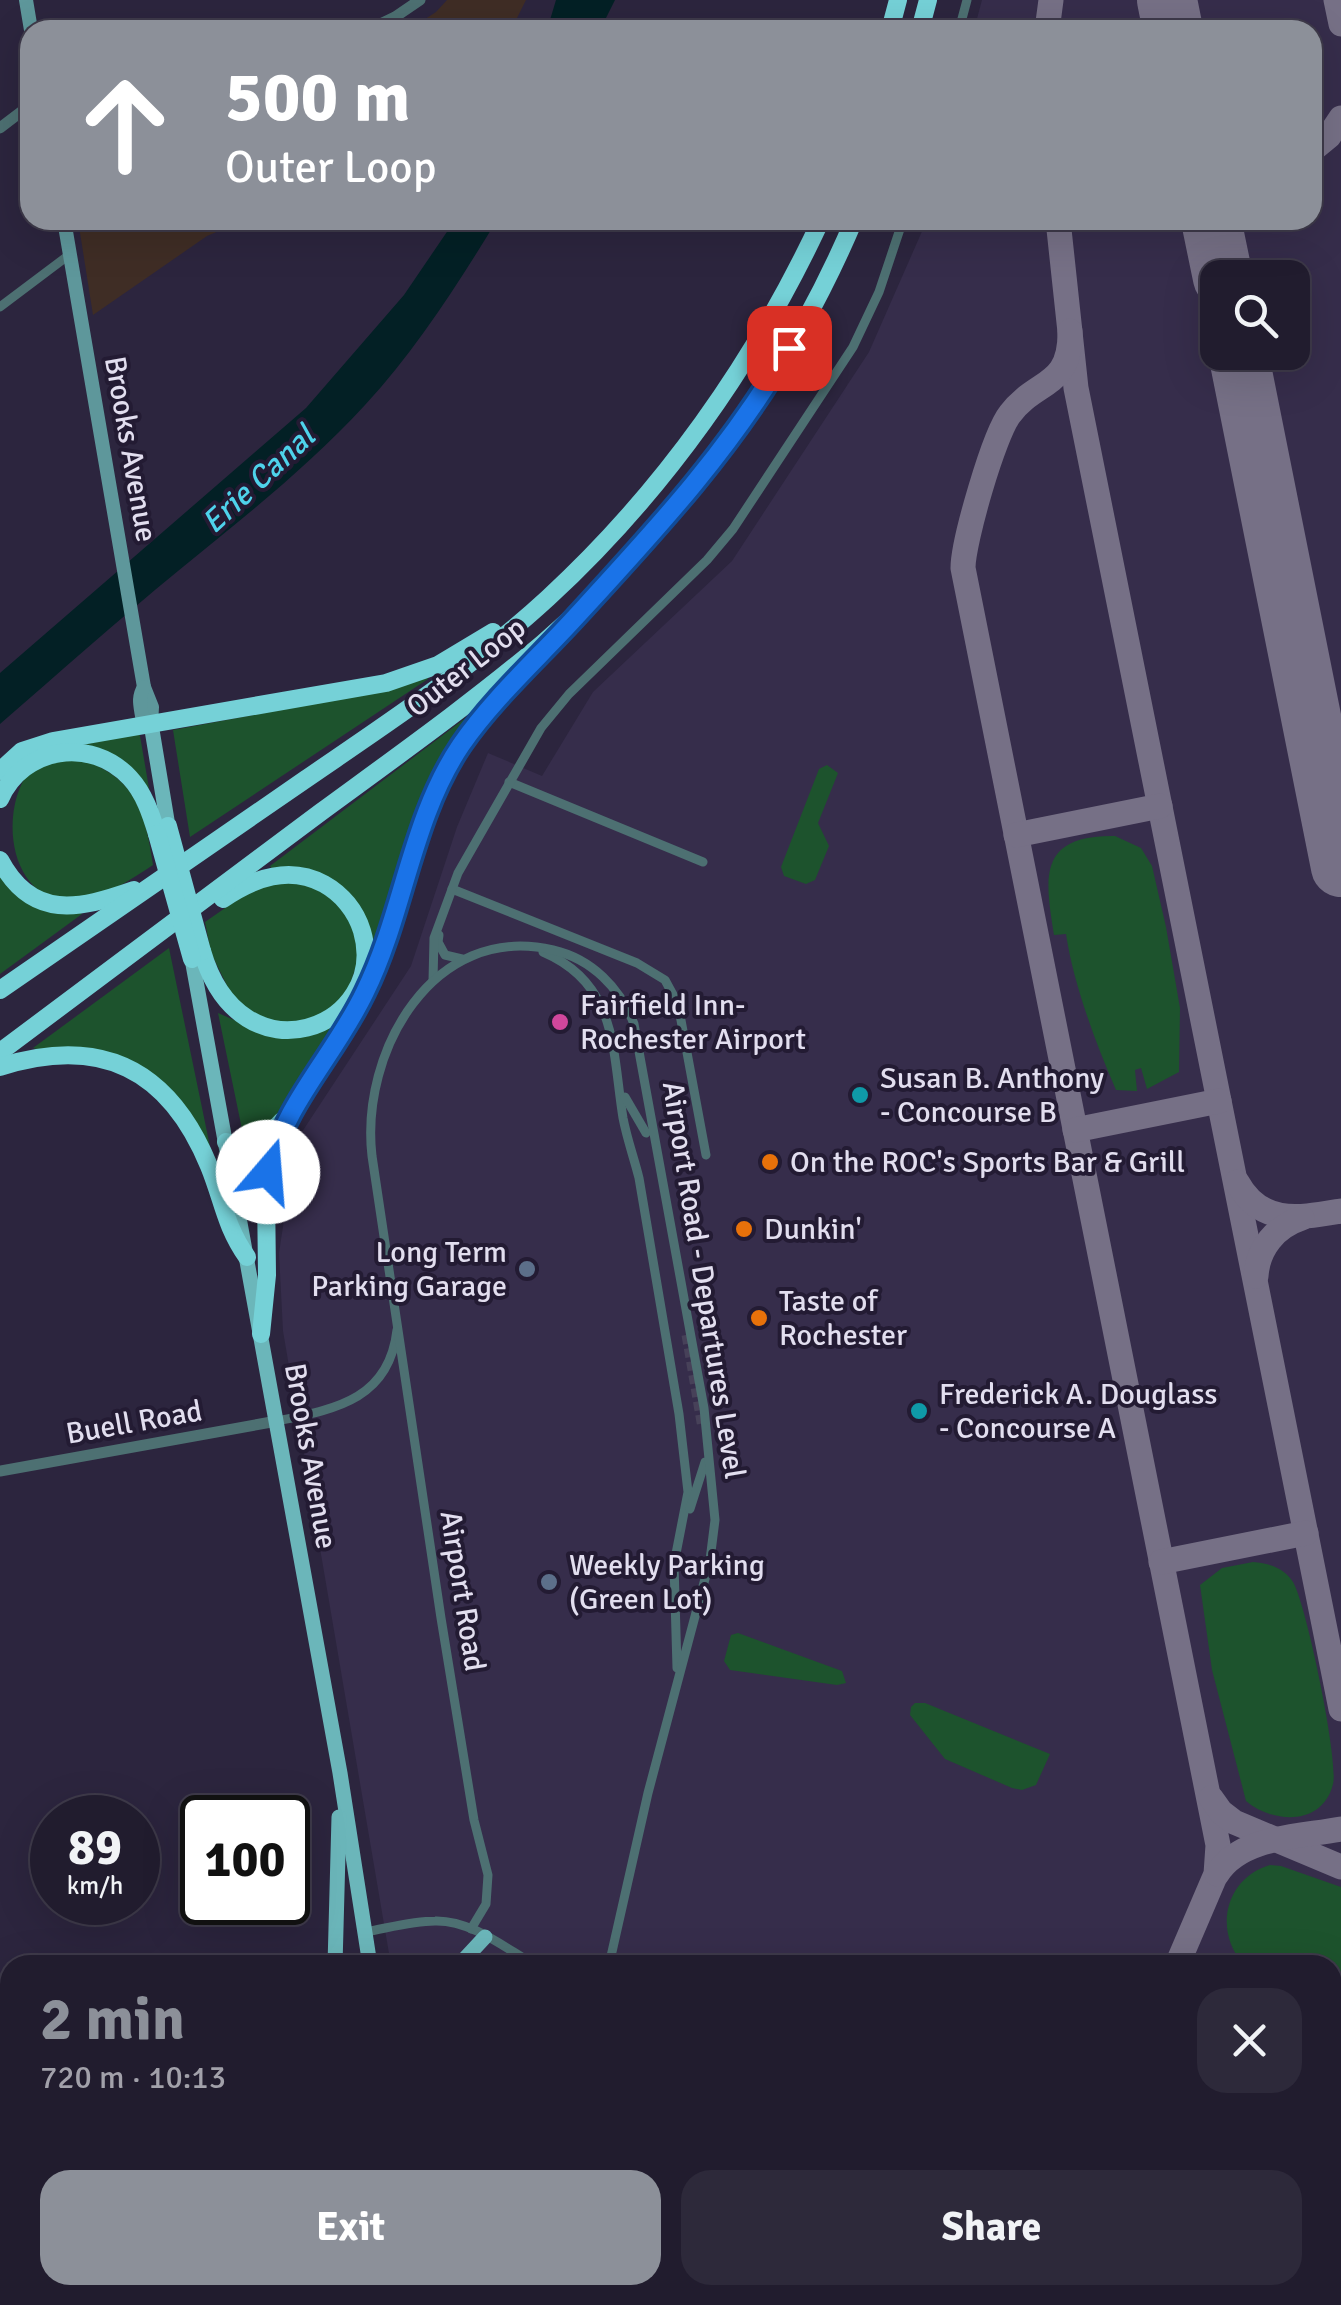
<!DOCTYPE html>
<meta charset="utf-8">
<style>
:root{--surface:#211c2e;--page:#2d293a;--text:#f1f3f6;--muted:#a2a1aa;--line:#3e3a4a;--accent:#8c9099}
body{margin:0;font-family:Signika,sans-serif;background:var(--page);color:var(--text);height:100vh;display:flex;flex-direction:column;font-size:38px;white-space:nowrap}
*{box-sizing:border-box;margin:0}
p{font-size:32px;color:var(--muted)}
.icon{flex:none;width:55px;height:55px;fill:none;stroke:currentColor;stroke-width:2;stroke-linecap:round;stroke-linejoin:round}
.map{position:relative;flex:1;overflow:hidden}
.details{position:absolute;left:0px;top:1955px;width:1342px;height:350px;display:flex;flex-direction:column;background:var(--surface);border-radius:30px 30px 0 0;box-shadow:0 10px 40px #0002,0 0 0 2px var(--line)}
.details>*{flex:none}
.guide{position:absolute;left:20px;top:20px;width:1302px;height:210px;border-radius:30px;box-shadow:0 10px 40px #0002,0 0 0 2px var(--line);background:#8c9099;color:#fff;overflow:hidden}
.fabs{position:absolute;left:1200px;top:260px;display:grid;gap:20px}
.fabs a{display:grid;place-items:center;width:110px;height:110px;border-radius:20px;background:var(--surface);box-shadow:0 10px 40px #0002,0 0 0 2px var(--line);font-size:50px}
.speed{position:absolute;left:30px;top:1795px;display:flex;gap:20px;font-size:50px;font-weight:700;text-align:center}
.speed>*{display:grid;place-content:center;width:130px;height:130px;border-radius:50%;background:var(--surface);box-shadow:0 10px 40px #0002,0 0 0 2px var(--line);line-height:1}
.speed small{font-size:25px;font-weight:400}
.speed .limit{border:5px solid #111;border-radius:15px;background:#fff;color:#111}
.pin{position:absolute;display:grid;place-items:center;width:85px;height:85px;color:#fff;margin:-42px;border-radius:20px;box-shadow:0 5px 15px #0006}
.me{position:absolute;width:110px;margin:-55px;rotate:18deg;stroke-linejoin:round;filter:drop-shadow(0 0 8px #0008)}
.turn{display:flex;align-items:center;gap:35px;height:210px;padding:0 40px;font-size:45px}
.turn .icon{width:130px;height:130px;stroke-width:2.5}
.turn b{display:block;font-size:70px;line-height:85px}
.round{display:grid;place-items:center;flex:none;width:105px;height:105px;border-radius:30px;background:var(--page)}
.headline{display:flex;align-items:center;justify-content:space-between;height:170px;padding:0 40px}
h1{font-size:60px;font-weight:700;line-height:75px;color:var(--accent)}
.button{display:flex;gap:20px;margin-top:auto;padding:20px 40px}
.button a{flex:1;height:115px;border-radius:30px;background:var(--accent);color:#fff;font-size:40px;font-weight:700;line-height:115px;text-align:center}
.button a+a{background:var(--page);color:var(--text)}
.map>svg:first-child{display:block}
.built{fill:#362d4b;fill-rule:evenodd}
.industrial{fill:#3f2d25}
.green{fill:#1d532d}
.forest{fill:#255d35}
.water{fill:#032025}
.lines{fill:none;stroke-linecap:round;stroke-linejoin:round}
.taxiway{stroke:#767086;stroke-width:25}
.runway{stroke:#767086;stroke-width:60}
.minor-tunnel{stroke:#474159;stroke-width:9;stroke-dasharray:9 4.5;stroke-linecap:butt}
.minor{stroke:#4d7072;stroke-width:9}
.tertiary{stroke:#4d7072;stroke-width:11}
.secondary{stroke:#5e979b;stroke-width:14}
.primary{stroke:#6bb6ba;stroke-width:15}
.motorway{stroke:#75d1d7;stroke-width:18}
.rail-casing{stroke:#c1bccf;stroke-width:6}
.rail{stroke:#231b33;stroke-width:2.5;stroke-dasharray:8;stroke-linecap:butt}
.motorway-bridge{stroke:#75d1d7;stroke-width:18}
.route-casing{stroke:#114b97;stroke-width:25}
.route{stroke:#1a73e8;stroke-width:18}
.hotel-dot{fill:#d1479c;stroke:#231b33;stroke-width:4}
.culture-dot{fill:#0f9aa8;stroke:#231b33;stroke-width:4}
.food-dot{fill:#e8710a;stroke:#231b33;stroke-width:4}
.service-dot{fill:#5c6f8a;stroke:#231b33;stroke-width:4}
.labels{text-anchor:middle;stroke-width:8;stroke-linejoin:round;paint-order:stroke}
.street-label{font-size:30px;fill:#e2deef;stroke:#231b33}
.poi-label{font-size:30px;fill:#e2deef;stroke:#231b33;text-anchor:start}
.water-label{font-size:32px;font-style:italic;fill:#4ed3eb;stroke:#231b33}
</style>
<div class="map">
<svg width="1341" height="2305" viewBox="0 0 1341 2305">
<rect width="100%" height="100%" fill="#2c253e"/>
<path class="built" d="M982 0H1341V2305H612L590 2295H1332V1965H391L283 1331 279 1253 296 1141 411 966 457 827 488 753 542 776 593 692 732 561 869 352 927 220H1312V30H974ZM1218 278H1292V352H1218Z"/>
<g class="industrial">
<polygon points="447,0 526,0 511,30 408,30 436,12"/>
<polygon points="78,220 245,220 207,236 93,315"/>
</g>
<g class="green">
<polygon points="426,675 428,679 190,837 173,730 392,689"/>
<polygon points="484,704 453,747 374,962 357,906 274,872 270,866"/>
<polygon points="138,732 140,736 151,800 84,749 85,741"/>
<path d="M75 757C133 775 145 807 153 865 133 878 94 905 69 902 6 896 0 808 30 770 42 763 61 761 75 757Z"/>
<polygon points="827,765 838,773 818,823 829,846 815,880 806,884 784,876 781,867 819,769"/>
<path d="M1115 836 1141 848 1152 866 1166 927 1180 1008 1179 1072 1147 1089 1141 1068 1135 1070 1137 1091 1116 1090C1093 1037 1073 981 1066 934L1054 935C1045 878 1037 835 1115 836Z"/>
<polygon points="0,873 82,914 0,974"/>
<polygon points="293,880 329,894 353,924 360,955 346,996 321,1017 279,1026 238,1008 211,953 205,922 251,890"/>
<polygon points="169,948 213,1161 157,1081 33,1048"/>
<polygon points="218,1013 248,1026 344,1020 266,1130 246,1137 243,1134"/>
<polygon points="273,1140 260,1198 256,1201 246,1154"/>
<path d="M1253 1562C1269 1563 1284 1568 1293 1582 1306 1603 1339 1761 1333 1784 1323 1826 1273 1824 1246 1801L1212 1670 1200 1585 1222 1568Z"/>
<polygon points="738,1633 842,1671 846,1683 837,1685 730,1670 724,1661 731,1635"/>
<polygon points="915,1703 925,1703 1050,1754 1036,1785 1022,1790 1012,1788 945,1759 910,1715 911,1707"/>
<path d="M1270 1865 1281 1866 1341 1887V2013L1333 2009 1332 1965H1244C1213 1931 1225 1878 1270 1865Z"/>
</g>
<polygon class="forest" points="26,2295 272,2295 277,2305 27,2305"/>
<g class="water">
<polygon points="556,0 615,0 600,30 547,30"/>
<path d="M455 220H497C458 284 416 350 365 405 308 467 243 518 178 571 118 620 59 673 0 724V673L306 408 404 295Z"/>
</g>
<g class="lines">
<g class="taxiway">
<polyline points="1171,0 1173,27"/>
<polyline points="1336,0 1341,24"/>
<polyline points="1047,30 1051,0"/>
<polyline points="1312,150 1329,136 1341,118"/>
<polyline points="1058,220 1076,388 1341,1709"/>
<path d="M1070 331C1071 388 1036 379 1010 414 994 434 963 542 963 568L1218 1845 1216 1874 1177 1965"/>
<polyline points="1016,835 1160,806"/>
<polyline points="1075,1130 1219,1101"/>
<path d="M1237 1182C1261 1226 1299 1218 1341 1211"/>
<path d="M1256 1276C1258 1248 1275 1227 1302 1218"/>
<polyline points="1161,1562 1306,1533"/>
<polyline points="1211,1798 1221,1812 1234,1822 1341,1867"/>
<path d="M1217 1874C1241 1836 1299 1837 1341 1829"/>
<polyline points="1332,2254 1341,2265"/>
</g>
<g class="runway">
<polyline points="1167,0 1173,30"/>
<polyline points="1211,220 1223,278"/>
<polyline points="1238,352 1341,867"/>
<polyline points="1332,2043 1341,2046"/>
</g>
<polyline class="minor-tunnel" points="686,1335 702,1428"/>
<g class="minor">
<polyline points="959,30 967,0"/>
<polyline points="0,307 69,255"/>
<polyline points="509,782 703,862"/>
<polyline points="452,889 637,963 665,980 678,1004 706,1155"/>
<polyline points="439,935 438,942 445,955 462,959"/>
<path d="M543 952C618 984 612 1050 623 1118 627 1139 634 1158 639 1178L679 1414 688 1492 674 1564 677 1668"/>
<polyline points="433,981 434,938 458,873 541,728 569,694 707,560 733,529 853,347 879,292 903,220"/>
<polyline points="625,1097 646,1133"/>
<path d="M277 1421C335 1409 389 1400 397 1330"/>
<polyline points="690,1509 705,1462"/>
<path d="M471 1929 486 1904 488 1875 474 1820 441 1618 372 1156C360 1052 433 922 553 950 592 959 620 988 634 1024L704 1408 715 1520 710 1560 648 1793 609 1965"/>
<path d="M365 1932C388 1928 412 1921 435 1921 471 1920 505 1948 535 1965"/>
<polyline points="672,2295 694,2305"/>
</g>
<g class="tertiary">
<polyline points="368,30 395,17 420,0"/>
<polyline points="0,128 30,105"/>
<polyline points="0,1471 277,1421"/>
</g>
<g class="secondary">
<polyline points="26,0 31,30"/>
<polyline points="64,220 144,687 152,707 151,724"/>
<path d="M144 687C138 697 140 704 142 716L150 722"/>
</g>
<g class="primary">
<polyline points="151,724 168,826"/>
<polyline points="192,959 340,1773 370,1965"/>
<polyline points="335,1965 339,1817"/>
<polyline points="459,1965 485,1937"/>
<polyline points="420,2295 422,2305"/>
</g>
<g class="motorway">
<polyline points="890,30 898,0"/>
<polyline points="920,30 928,0"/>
<polyline points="0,771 22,751 53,741 386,683 438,665 493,632"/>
<path d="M0 799C23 747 91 736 130 778 144 793 151 814 157 834"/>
<path d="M0 860C32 921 80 909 134 890"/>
<path d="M202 951C241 1086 390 1027 362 931 356 911 342 894 324 884 289 865 254 878 223 899"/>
<path d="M0 990C102 920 204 850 306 779 389 722 473 667 548 598 663 492 755 362 821 220"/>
<path d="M0 1052C107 972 214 892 321 812 396 757 472 703 543 643 676 529 786 381 854 220"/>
<path d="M0 1067C101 1035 169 1069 209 1166 223 1200 225 1226 247 1257"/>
<path d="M226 1142C250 1150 267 1138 282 1121"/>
<polyline points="261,1334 267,1275 266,1190 278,1138 299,1097 367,989 425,821 447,770 472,731 531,665"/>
</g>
<defs>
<g id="rail">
<polyline points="0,2060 10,2064"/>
<polyline points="539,2295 562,2305"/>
</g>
</defs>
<use href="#rail" class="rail-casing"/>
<use href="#rail" class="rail"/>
<g class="motorway-bridge">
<polyline points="168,826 202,951"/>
<polyline points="157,834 192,959"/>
</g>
</g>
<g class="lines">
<defs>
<path id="route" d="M268 1172C285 1102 335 1055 365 992 404 913 411 819 461 745 492 700 535 661 572 621 651 535 731 450 789 348"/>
</defs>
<use href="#route" class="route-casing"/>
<use href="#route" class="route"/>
</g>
<circle class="hotel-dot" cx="560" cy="1022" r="10"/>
<g class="culture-dot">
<circle cx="860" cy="1095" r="10"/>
<circle cx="919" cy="1411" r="10"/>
</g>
<g class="food-dot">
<circle cx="770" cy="1162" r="10"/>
<circle cx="744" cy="1229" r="10"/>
<circle cx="759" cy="1318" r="10"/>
</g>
<g class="service-dot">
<circle cx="527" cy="1269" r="10"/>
<circle cx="549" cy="1582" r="10"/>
</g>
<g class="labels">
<g class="street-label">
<text transform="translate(131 449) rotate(80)" y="10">Brooks Avenue</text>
<text transform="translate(466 667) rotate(-38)" y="10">Outer Loop</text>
<text transform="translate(704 1280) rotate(81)" y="10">Airport Road - Departures Level</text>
<text transform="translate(134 1422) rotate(-10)" y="10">Buell Road</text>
<text transform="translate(311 1456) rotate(80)" y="10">Brooks Avenue</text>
<text transform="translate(463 1591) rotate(81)" y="10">Airport Road</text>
</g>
<g class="poi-label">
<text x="580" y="1015">Fairfield Inn-<tspan x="580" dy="34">Rochester Airport</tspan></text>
<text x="880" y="1088">Susan B. Anthony<tspan x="880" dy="34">- Concourse B</tspan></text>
<text x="790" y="1172">On the ROC's Sports Bar &amp; Grill</text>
<text x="764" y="1239">Dunkin'</text>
<text x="507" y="1262" text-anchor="end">Long Term<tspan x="507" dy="34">Parking Garage</tspan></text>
<text x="779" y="1311">Taste of<tspan x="779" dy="34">Rochester</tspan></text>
<text x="939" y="1404">Frederick A. Douglass<tspan x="939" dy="34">- Concourse A</tspan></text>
<text x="569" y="1575">Weekly Parking<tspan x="569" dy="34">(Green Lot)</tspan></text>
</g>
<g class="water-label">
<text transform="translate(258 479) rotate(-43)" y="11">Erie Canal</text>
</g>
</g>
</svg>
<div class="fabs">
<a><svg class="icon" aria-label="search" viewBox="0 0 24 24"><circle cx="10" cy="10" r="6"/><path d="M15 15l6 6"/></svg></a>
</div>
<div class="speed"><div>89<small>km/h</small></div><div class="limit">100</div></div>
<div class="pin" style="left:789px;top:348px;background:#d93025"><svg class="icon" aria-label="arrive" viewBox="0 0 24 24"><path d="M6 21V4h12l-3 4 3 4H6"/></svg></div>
<svg class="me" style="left:268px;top:1172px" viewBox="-20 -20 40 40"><circle r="19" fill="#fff"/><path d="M0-13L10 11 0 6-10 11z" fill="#1a73e8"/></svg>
<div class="guide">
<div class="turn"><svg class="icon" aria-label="ahead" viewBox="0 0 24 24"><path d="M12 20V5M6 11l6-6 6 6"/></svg><div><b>500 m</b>Outer Loop</div></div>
</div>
<section class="details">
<div class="headline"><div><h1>2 min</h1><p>720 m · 10:13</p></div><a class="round"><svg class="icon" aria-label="close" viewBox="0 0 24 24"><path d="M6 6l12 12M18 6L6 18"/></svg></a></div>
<div class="button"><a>Exit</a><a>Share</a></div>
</section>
</div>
